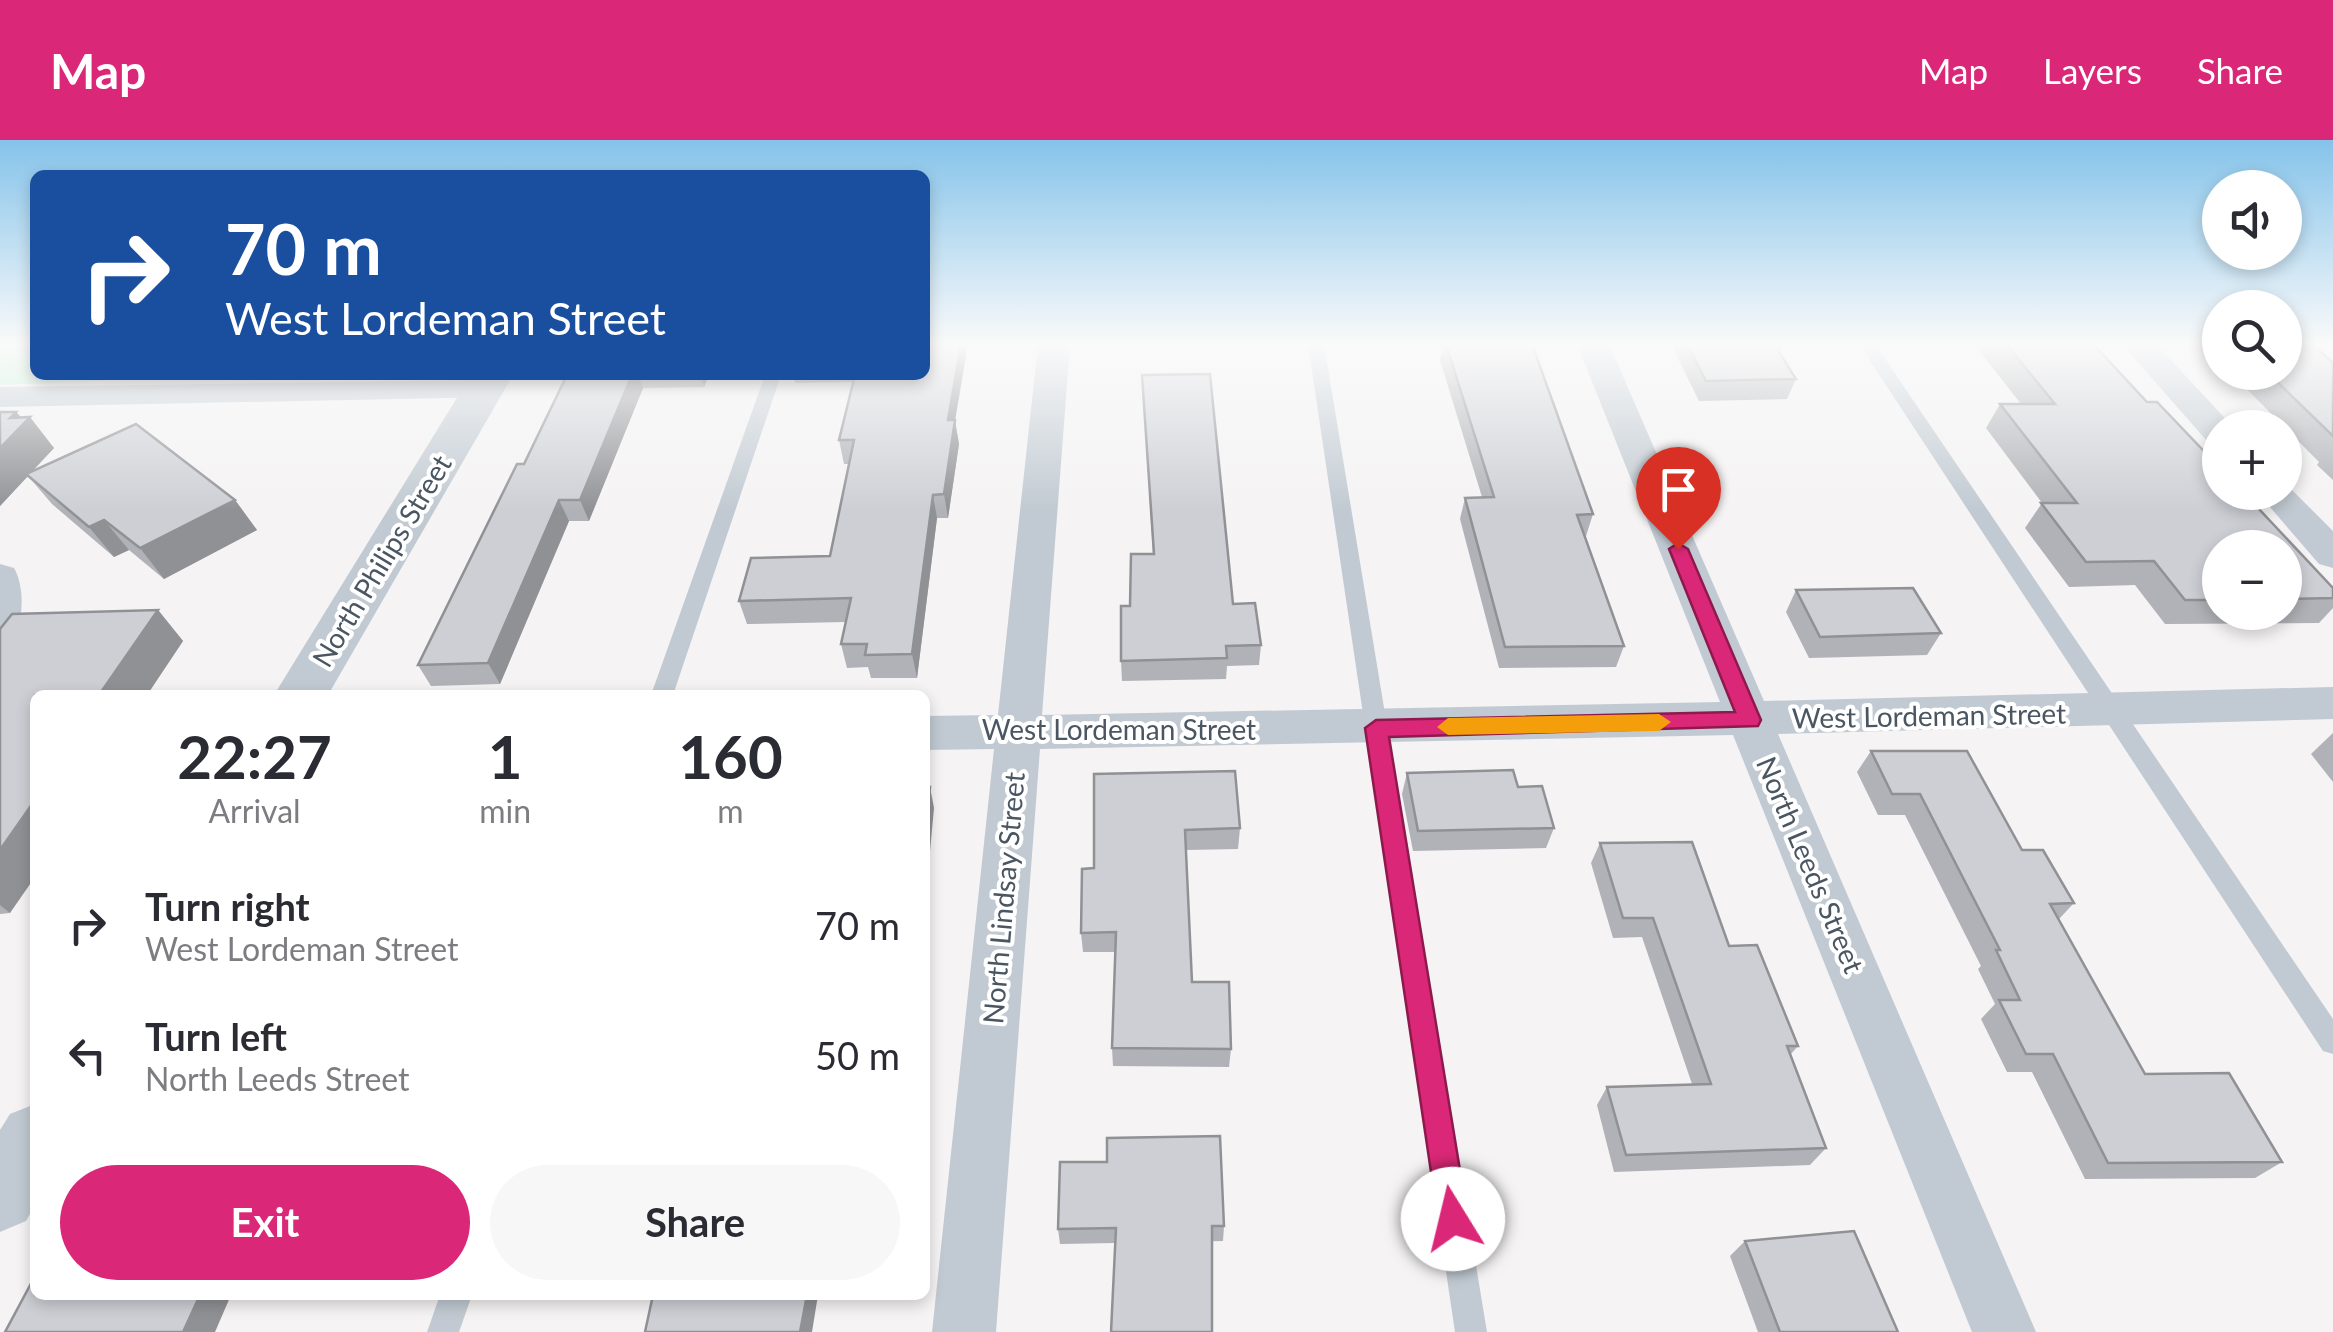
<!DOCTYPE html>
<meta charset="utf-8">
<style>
:root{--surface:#fff;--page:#f7f7f7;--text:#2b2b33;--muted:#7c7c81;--accent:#db2777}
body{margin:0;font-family:Lato,sans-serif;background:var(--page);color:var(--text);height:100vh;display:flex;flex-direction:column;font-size:38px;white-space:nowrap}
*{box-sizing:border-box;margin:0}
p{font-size:32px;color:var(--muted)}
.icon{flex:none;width:55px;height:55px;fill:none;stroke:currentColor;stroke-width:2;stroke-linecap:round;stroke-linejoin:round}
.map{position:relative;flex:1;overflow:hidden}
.panel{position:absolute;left:30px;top:550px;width:900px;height:610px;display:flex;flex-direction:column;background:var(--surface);border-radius:15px;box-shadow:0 5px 15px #0003}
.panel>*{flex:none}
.top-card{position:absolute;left:30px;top:30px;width:900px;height:210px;border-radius:15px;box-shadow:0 5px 15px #0003;background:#1a4fa0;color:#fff;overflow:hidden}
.controls{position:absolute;left:2202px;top:30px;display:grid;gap:20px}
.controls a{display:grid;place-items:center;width:100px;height:100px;border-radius:50%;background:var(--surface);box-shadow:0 5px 15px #0003;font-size:50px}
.pin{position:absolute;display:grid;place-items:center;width:85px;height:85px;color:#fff;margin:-102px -42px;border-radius:50% 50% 50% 0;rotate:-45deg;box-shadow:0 0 10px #0007}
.pin .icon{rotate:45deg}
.me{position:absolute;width:110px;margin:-55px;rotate:351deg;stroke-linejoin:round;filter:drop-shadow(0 0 8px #0008)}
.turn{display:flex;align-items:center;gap:35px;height:210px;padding:0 30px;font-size:45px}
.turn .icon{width:130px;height:130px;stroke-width:2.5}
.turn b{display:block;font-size:70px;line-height:85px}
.eta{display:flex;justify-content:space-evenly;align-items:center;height:170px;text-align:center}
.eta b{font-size:60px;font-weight:700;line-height:70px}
.action{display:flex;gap:20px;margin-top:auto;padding:20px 30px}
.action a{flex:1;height:115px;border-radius:60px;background:var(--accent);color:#fff;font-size:40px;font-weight:700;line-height:115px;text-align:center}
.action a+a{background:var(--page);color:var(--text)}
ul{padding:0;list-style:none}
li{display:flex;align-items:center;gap:30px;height:130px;padding:0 30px}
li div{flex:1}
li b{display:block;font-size:38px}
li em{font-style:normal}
header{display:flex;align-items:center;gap:60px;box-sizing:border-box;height:140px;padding:0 50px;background:var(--accent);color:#fff}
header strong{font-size:48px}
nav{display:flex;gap:55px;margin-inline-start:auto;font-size:35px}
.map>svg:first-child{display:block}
.green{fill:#c3f1d5}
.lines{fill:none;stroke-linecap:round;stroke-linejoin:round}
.service{fill:#c1cad2;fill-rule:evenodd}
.minor{fill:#c1cad2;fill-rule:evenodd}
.tertiary{fill:#c1cad2;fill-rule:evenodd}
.wall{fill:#b0b2b7;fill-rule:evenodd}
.shaded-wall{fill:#909195}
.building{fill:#cdcfd5;stroke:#909195;stroke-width:2.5}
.route{fill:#db2777;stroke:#8e194d;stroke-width:2.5}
.slow{fill:#f59e0b}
.labels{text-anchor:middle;stroke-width:8;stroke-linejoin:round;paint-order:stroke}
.street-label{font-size:28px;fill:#4a5661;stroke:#fff}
</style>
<header>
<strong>Map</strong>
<nav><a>Map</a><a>Layers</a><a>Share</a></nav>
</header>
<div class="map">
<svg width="2333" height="1192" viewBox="0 0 2333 1192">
<rect width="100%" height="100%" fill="#f5f3f3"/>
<polygon class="green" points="0,204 35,204 35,235 239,235 0,245"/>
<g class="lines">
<g class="service">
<polygon points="1308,204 1324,204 1487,1192 1455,1192"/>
<polygon points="1859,204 1875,204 2333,879 2333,914 2323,911"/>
<polygon points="765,235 781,235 673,555 651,555"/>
<polygon points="440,1155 472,1155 459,1192 427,1192"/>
</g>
<g class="minor">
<polygon points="1038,204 1070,204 1042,575 1720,562 1577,204 1609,204 1764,561 2333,547 2333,579 1778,594 2036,1192 1972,1192 1733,595 1040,609 996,1192 932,1192 994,609 925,610 925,576 998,575"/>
<polygon points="2122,204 2156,204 2234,288 2220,288 2220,304 2207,301"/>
<polygon points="484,240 496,243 501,250 496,257 0,267 0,247"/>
<polygon points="2285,343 2333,391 2333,428 2319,424 2257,352 2285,352"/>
<path d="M0 424 14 428C24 445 24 477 15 493L0 497Z"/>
</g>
<g class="tertiary">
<polygon points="471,235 513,235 328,555 274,555"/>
<polygon points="35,964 35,1065 26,1081 0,1092 0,990 10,974"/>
</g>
</g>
<g class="wall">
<polygon points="1439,204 1532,204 1593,374 1586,396 1585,396 1624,506 1616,527 1499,528 1460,379 1465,358 1482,357 1440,220 1442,212"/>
<polygon points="1671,204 1784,204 1780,214 1796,239 1787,259 1699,261"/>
<path d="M1974 204H2093L2147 262 2333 448V468L2319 483 2165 484 2135 445 2069 447 2025 388 2042 363 1986 288 2000 264H2021ZM2220 408H2285V472H2220Z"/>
<polygon points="2202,204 2220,204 2220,222"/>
<polygon points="2333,223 2333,340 2317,325 2319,322 2230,232 2285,232"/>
<polygon points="567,235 709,235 704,247 643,248 589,381 569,381 500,544 431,546 418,525 524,324"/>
<polygon points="793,235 925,235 955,281 959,304 948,378 937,378 917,538 871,538 868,527 847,528 841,504 846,482 747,484 739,461 830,416 850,324 844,324 839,300 853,242 795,243"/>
<polygon points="1142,235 1233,464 1261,505 1259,525 1227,526 1226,539 1122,541 1121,521 1153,414"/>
<polygon points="16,272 54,308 31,332 235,360 257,390 164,439 129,410 114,417 52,364 28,336 0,366"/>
<polygon points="1796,450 1941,493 1927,515 1809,518 1786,472"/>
<polygon points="158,470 183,501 147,555 35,555 10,773 0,774 0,489"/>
<polygon points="2333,593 2333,642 2311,614"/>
<polygon points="1871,611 2022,710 2074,763 2059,779 2145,934 2282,1022 2255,1038 2085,1039 2032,932 2007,932 1981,879 1995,864 1978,829 1981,826 1905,675 1878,675 1857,632"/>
<polygon points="1407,633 1518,647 1554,688 1546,708 1413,711 1402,654"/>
<polygon points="1094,634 1240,688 1238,709 1186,710 1192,842 1231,909 1229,927 1113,926 1112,908 1115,812 1083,812 1081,793 1094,728"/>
<polygon points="1600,703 1729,806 1798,906 1790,915 1826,1008 1810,1025 1614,1032 1597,965 1607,947 1692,944 1642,797 1613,798 1591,723"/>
<polygon points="1224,1086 1223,1101 1060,1104 1058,1089"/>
<polygon points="1745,1101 1898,1192 1758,1192 1730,1116"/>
</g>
<g class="shaded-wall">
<polygon points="961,204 968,204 955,281 959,304 948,378 944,354 948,280"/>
<polygon points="632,235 638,235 643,248 589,381 580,360"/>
<polygon points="700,235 709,235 704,247"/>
<polygon points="16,272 25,283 30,277 54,308 0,366 0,308 10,278"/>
<polygon points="933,355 937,378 917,538 912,514"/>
<polygon points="235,360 257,390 164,439 140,408"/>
<polygon points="559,360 569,381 500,544 488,523"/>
<polygon points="104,380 129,410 114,417 89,387"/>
<polygon points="158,470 183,501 147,555 99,555"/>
<polygon points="930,647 934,668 929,722 925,707 925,690"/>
<polygon points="35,660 35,737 10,773 0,765 0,710"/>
<polygon points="200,1155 231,1155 215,1192 183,1192"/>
<polygon points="807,1155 818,1155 812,1192 800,1192"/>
</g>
<g class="building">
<polygon points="925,204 961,204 948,280 955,280 944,354 933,355 912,514 865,515 867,504 841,504 851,458 739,461 751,418 830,416 854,300 839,300 855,235 925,235"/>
<polygon points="1446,204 1532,204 1593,374 1577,375 1624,506 1505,507 1465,358 1494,357"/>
<polygon points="1687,204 1774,204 1796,239 1706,241"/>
<polygon points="2006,204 2093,204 2147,262 2157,262 2220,328 2220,352 2243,352 2333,448 2333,458 2285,459 2285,408 2220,408 2220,460 2185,460 2154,421 2086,422 2041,363 2077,363 2000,264 2055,264"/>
<polygon points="2285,204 2313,204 2333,223 2333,296 2267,232 2285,232"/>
<polygon points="1210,234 1233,464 1255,463 1261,505 1226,506 1227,518 1121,521 1121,466 1130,466 1131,414 1154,414 1142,235"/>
<polygon points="567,235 632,235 580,360 559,360 488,523 418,525 517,324 524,324"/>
<polygon points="0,272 16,272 10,278 30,277 0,308"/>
<polygon points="136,284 235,360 140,408 104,380 89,387 26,334"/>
<polygon points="1913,448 1941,493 1820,497 1796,450"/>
<polygon points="158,470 99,555 35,555 35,660 0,710 0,489 12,474"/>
<polygon points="1871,611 1967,611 2022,710 2043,710 2074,763 2050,764 2145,934 2229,933 2282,1022 2108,1023 2053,914 2026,914 1999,860 2020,860 1996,810 2000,810 1920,654 1892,654"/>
<polygon points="1513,630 1518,647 1542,646 1554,688 1418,691 1407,633"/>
<polygon points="1235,631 1240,688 1185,690 1192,842 1229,842 1231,909 1112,908 1116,792 1081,793 1082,729 1094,728 1094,634"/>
<polygon points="925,647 930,647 925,690"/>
<polygon points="1692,702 1729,806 1757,805 1798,906 1787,906 1826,1008 1626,1015 1607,947 1711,944 1653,778 1623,778 1600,703"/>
<polygon points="1220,996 1224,1086 1212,1086 1212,1192 1111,1192 1116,1088 1058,1089 1060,1022 1107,1022 1107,998"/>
<polygon points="1854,1091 1898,1192 1780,1192 1745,1101"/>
<polygon points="35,1136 35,1155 200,1155 183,1192 5,1192"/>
<polygon points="653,1155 807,1155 800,1192 645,1192"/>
</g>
<linearGradient id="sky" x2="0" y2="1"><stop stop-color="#85c3ea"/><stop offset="0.55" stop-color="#fafafa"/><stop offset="1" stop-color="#fafafa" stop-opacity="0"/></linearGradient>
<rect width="2333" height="371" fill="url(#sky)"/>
<polygon class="route" points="1678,403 1688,409 1761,580 1758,586 1389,597 1468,1079 1464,1089 1453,1094 1442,1089 1438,1079 1365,588 1376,580 1735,572 1669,409"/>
<polygon class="slow" points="1659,574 1671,582 1659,591 1448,595 1437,587 1448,578"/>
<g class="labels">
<g class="street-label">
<text transform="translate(382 421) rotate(-59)" y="10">North Philips Street</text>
<text transform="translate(1929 576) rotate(-1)" y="10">West Lordeman Street</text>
<text x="1119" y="600">West Lordeman Street</text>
<text transform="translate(1810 725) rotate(67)" y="10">North Leeds Street</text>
<text transform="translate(1004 758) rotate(-85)" y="10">North Lindsay Street</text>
</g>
</g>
</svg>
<div class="controls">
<a><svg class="icon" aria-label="sound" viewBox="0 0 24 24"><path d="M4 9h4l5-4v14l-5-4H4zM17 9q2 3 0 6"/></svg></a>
<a><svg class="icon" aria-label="search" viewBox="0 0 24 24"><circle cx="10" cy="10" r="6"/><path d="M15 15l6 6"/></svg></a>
<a>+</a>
<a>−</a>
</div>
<div class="pin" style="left:1678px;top:409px;background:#d93025"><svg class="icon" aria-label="arrive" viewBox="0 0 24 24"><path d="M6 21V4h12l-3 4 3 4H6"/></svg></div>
<svg class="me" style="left:1453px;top:1079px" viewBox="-20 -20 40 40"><circle r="19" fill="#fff"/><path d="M0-13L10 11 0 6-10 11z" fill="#db2777"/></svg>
<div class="top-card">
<div class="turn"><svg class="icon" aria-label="right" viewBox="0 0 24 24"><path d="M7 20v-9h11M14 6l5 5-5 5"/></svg><div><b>70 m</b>West Lordeman Street</div></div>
</div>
<section class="panel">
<div class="eta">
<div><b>22:27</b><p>Arrival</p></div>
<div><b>1</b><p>min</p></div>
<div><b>160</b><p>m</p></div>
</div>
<ul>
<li><svg class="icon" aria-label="right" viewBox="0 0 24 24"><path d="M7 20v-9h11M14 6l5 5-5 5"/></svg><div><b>Turn right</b><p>West Lordeman Street</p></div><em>70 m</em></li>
<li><svg class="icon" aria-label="left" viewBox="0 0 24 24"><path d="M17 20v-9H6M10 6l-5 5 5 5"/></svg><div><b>Turn left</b><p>North Leeds Street</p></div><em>50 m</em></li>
</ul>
<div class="action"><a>Exit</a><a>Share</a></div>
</section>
</div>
